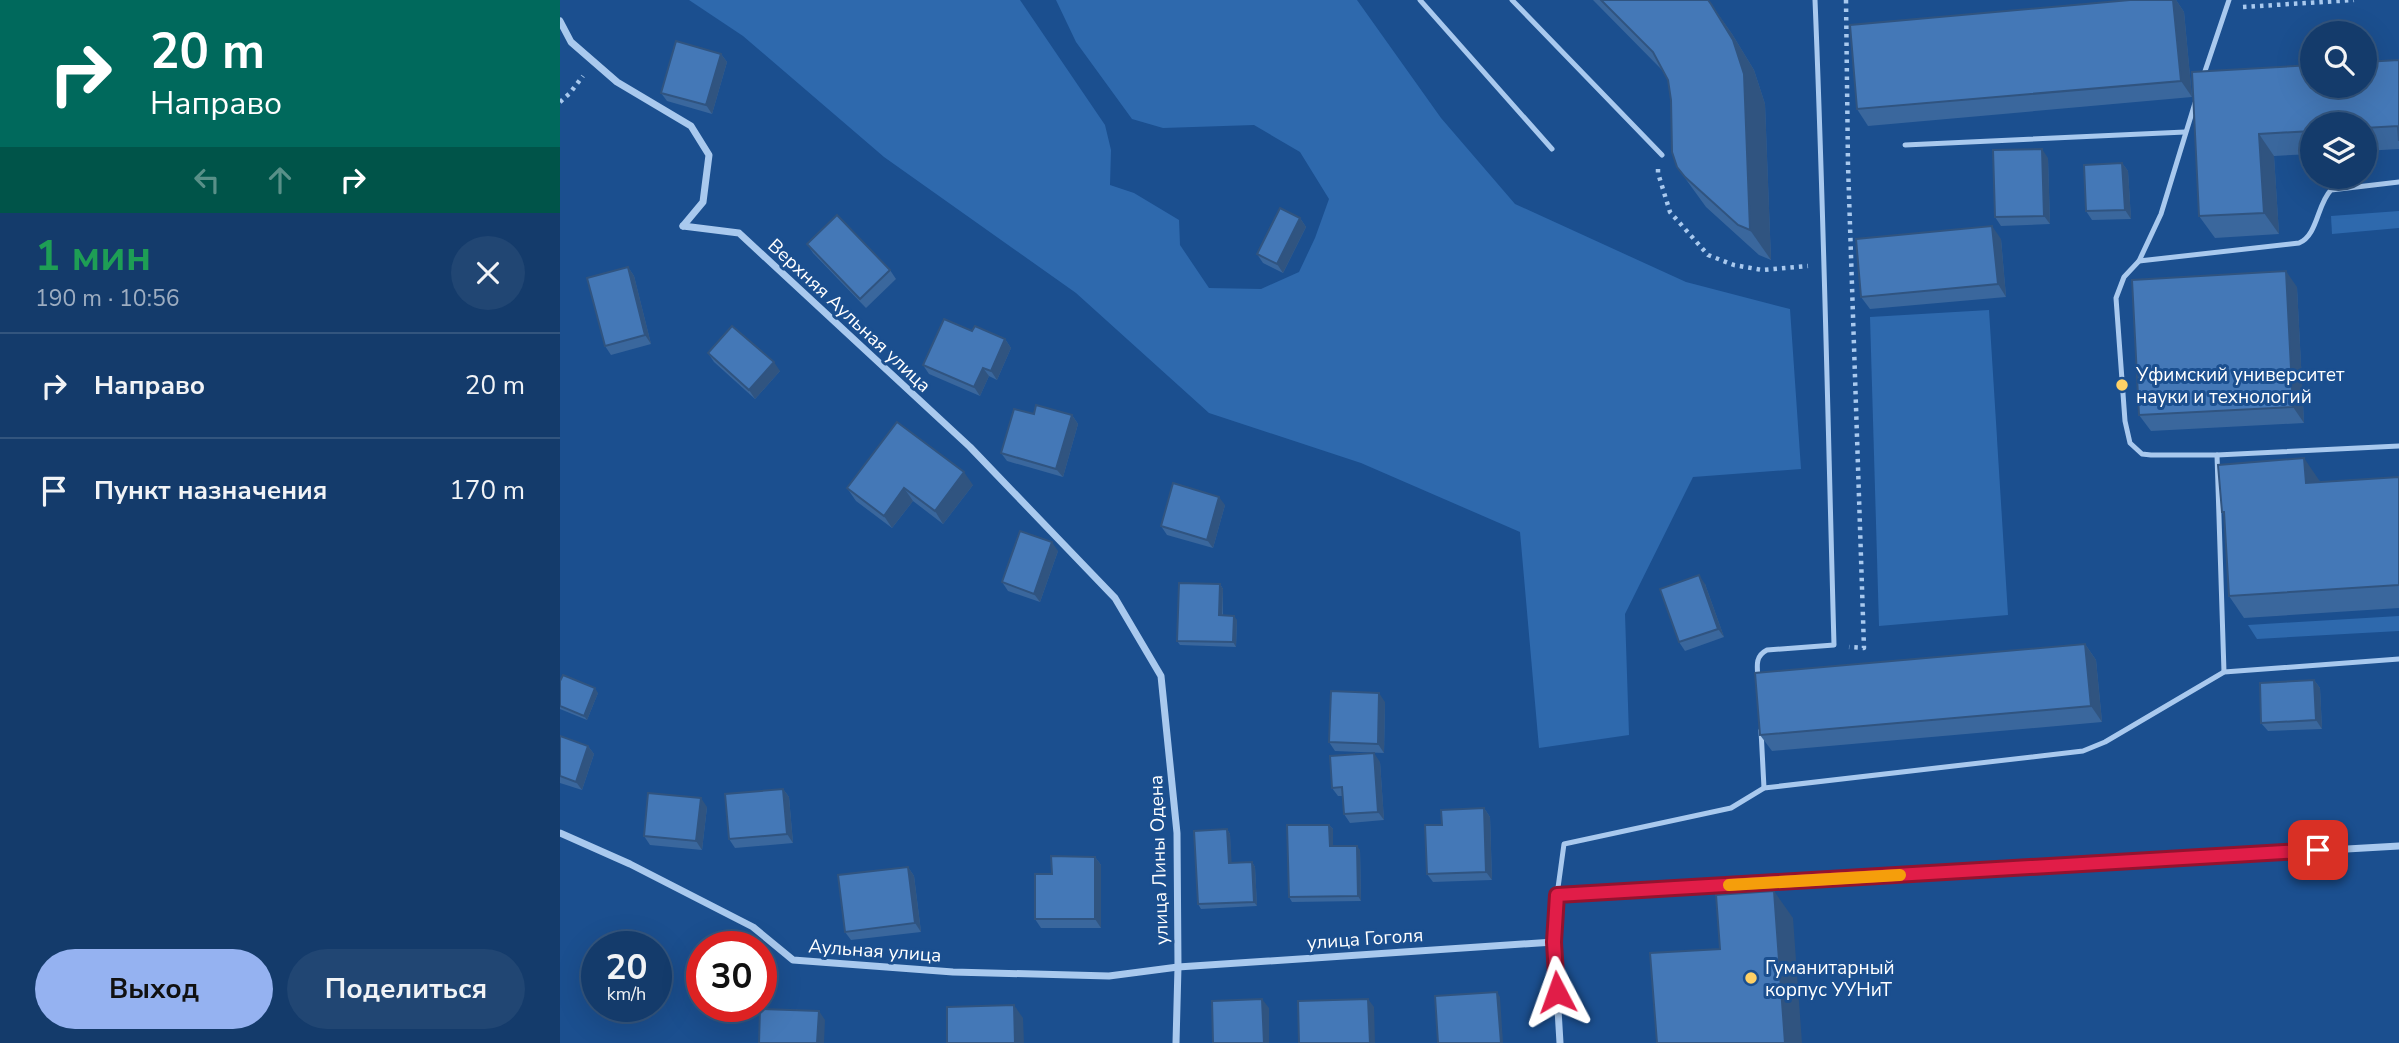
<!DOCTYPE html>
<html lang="ru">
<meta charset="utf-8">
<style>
:root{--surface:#143b6b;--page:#214673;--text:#f1f3f6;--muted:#9dadc1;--line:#33557e;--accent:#95b2f1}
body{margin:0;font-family:"Nunito Sans",sans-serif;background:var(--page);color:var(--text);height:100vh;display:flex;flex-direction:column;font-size:26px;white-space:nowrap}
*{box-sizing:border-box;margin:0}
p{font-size:23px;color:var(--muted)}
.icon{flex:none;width:38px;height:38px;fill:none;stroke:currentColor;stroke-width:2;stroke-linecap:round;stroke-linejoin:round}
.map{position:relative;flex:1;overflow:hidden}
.drawer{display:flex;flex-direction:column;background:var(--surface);width:560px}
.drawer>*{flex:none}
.hud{background:#00695c;color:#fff;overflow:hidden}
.controls{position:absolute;left:1740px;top:21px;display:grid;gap:14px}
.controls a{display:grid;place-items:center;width:77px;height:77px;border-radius:50%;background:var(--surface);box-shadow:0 7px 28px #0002,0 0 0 2px var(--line);font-size:35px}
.speed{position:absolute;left:21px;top:931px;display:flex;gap:14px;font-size:35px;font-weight:700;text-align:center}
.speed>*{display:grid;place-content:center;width:91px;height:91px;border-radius:50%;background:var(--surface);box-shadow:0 7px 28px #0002,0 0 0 2px var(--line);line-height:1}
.speed small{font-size:18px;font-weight:400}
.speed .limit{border:10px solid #d22;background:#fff;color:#111}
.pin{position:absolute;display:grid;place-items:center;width:60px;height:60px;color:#fff;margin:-30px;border-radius:14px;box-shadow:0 4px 10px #0006}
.me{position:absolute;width:77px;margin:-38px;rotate:356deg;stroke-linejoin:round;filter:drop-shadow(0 0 5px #0008)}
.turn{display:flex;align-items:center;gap:24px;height:147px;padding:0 35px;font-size:32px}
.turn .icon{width:91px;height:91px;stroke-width:2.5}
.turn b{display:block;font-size:49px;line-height:60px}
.lanes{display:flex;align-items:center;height:66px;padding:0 35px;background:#0003;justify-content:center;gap:35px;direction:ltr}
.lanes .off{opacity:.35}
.round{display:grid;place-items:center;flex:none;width:74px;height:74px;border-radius:37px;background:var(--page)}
.overview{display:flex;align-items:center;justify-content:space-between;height:119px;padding:0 35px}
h1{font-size:42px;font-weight:700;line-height:52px;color:#1e9e55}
.cta{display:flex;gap:14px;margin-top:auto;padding:14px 35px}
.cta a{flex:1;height:80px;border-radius:42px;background:var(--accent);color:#111;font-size:28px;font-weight:700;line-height:80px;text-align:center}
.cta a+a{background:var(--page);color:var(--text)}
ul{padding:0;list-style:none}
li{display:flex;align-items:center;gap:21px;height:105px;padding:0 35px;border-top:2px solid var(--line)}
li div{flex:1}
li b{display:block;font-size:26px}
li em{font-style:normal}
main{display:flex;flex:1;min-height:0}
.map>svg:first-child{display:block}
.green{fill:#2e69ad}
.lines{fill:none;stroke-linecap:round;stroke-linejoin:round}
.path{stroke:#a9c9ee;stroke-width:4.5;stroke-dasharray:3.5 5;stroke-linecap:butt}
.lane{stroke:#a9c9ee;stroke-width:5}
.street{stroke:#a9c9ee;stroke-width:7}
.wall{fill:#3a679d}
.shaded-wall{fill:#305480}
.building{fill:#4478b7;stroke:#305480;stroke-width:2}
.route-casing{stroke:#92132f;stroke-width:18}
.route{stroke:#e11d48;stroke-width:12}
.slow{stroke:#f59e0b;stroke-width:12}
.poi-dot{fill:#ffd166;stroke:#1b4f8f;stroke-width:2.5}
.labels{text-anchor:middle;stroke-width:6;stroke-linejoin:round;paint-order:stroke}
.street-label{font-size:19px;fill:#fff;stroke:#1b4f8f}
.poi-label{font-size:19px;fill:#fff;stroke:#1b4f8f;text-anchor:start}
</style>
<main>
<section class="drawer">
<div class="hud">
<div class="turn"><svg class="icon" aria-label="right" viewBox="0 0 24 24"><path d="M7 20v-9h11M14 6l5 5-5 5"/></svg><div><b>20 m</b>Направо</div></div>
<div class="lanes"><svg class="icon off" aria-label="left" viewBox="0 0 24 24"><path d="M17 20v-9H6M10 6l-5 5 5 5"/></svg><svg class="icon off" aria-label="ahead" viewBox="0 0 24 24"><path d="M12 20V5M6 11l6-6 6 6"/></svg><svg class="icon" aria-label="right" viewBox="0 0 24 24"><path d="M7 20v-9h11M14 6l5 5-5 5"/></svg></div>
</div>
<div class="overview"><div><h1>1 мин</h1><p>190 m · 10:56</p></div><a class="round"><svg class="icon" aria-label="close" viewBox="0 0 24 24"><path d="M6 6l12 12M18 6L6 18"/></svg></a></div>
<ul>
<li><svg class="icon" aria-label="right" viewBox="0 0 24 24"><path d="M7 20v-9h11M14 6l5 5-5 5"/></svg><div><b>Направо</b></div><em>20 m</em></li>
<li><svg class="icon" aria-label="arrive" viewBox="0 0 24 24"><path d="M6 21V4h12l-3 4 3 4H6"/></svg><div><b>Пункт назначения</b></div><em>170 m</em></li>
</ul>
<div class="cta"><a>Выход</a><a>Поделиться</a></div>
</section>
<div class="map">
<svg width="1839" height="1043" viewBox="0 0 1839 1043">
<rect width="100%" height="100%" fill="#1b4f8f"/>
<g class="green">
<polygon points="129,0 460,0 545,125 551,150 550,185 574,193 619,220 620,245 649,288 701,289 739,272 755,238 769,199 740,152 694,125 603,128 572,119 516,42 496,0 797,0 881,118 955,204 1126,282 1230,309 1241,469 1133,477 1065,614 1069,735 979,748 960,532 801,463 649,413 516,293 324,157 183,36"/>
<polygon points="1839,211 1839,228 1772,234 1771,216"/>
<polygon points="1429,310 1448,615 1319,626 1310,317"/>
<polygon points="1839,616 1839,631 1697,639 1688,625"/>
</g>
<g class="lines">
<g class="path">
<polyline points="1286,0 1288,165 1304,648 1289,647"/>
<polyline points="1683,7 1794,0"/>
<polyline points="0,102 10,93 23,76"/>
<polyline points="1098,169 1098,173 1110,212 1148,255 1174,265 1202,270 1248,266"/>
</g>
<g class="lane">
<polyline points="860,0 992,149"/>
<polyline points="952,0 1102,155"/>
<polyline points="1643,77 1669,0"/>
<polyline points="1635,103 1601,214 1579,261 1564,277 1556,298 1565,421 1570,443 1582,454 1591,455 1657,455 1664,672"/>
<polyline points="1345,145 1625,132"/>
<path d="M1579 261 1739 243C1758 235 1757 204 1771 190L1839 182"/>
<polyline points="1657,455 1839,446"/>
<path d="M1198 678C1197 666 1195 656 1207 650L1274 645C1268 430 1264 215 1255 0"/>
<polyline points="1201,730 1204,788"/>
<polyline points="997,895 1004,844 1171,808 1204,788 1523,751 1545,742 1664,672 1839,659"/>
</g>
<g class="street">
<polyline points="0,21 11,42 57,82 131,126 149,155 143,202 123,226"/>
<polyline points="123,226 179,233 410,447 555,598 601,676 617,833 618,967 616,1043"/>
<polyline points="0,833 70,864 193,927 233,960 393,972 549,976 618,967 994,942"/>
<polyline points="1000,1043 994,942 997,895 1839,846"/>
</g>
</g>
<g class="wall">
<polygon points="1033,0 1148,0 1172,34 1194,70 1205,104 1211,260 1199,255 1146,207 1117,167 1111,100 1108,80 1103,71"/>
<polygon points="1613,0 1616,0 1624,12 1632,97 1308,126 1297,109"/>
<polygon points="161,54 167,62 152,114 107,101 101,93"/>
<polygon points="1839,60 1839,149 1804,151 1804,124 1752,124 1752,154 1714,156 1719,234 1655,238 1639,216 1632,72"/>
<polygon points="1488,158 1490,224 1441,226 1435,217"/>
<polygon points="1562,163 1568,171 1571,219 1532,220 1526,211"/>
<polygon points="740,218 746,227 723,273 703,263 697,254"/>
<polygon points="1441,239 1446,297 1310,309 1301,297"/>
<polygon points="247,244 330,270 336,279 306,308 253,253"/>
<polygon points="68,267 74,276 91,344 51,355 45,346"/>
<polygon points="1737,287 1744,423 1591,431 1579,415"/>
<polygon points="412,331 445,339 451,348 437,380 429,376 420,396 369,374 363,365"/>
<polygon points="148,353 220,371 195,399 154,362"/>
<polygon points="474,414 512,415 518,424 503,477 447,461 441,453"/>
<polygon points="1839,477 1839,608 1684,618 1669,596 1664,516 1662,512 1759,480 1760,483"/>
<polygon points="413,485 383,524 353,501 332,528 296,501 287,488"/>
<polygon points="665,505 653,548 607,535 601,526"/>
<polygon points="498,551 480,602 448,591 442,582"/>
<polygon points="660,584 663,589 663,615 677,620 676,647 620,645 617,641"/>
<polygon points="1145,584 1164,637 1125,651 1119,642"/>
<polygon points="1525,644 1536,660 1542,722 1212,751 1200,735"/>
<polygon points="1754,680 1760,688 1762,729 1708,731 1701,723"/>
<polygon points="0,681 38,693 27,720 0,709"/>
<polygon points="825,702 824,753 775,751 769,742"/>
<polygon points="0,736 28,746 34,754 22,790 0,783"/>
<polygon points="820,762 824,820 790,823 784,814 783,796 778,796 772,788"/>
<polygon points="223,789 229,797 233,843 175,848 169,839"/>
<polygon points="147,807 142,850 90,845 84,836"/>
<polygon points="924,808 930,817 932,880 873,882 867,874 882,825"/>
<polygon points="769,825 773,829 773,846 800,850 801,901 732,902 729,897"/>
<polygon points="667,829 670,834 671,863 692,862 695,867 697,906 641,909 638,904"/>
<polygon points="535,857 541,865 541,928 481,928 475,919"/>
<polygon points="348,867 354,876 361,932 291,940 285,932"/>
</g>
<g class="shaded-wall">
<polygon points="1613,0 1616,0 1624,12 1632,97 1621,81"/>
<polygon points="1151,4 1172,34 1194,70 1205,104 1211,260 1190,230"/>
<polygon points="161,54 167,62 152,114 146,105"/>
<polygon points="1699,134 1714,156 1719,234 1704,213"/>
<polygon points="1482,149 1488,158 1490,224 1484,216"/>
<polygon points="1562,163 1568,171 1571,219 1565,210"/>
<polygon points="740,218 746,227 723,273 717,264"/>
<polygon points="1432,226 1441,239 1446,297 1438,284"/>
<polygon points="68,267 74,276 91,344 85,335"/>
<polygon points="1726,271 1737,287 1744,423 1733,407"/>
<polygon points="445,339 451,348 437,380 431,371"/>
<polygon points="214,362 220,371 195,399 189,390"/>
<polygon points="423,368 429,376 420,396 414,387"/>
<polygon points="512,415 518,424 503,477 496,469"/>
<polygon points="1744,458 1759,480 1762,505 1746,483"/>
<polygon points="404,472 413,485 383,524 375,511"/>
<polygon points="344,488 353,501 332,528 324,516"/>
<polygon points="659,497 665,505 653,548 647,540"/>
<polygon points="492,542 498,551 480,602 474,594"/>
<polygon points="1139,575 1145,584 1164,637 1158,629"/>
<polygon points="660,584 663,589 662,620 659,615"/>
<polygon points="674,616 677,620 676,647 673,642"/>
<polygon points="1525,644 1536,660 1542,722 1531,706"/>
<polygon points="1754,680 1760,688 1762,729 1756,720"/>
<polygon points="35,688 38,693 27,720 24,716"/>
<polygon points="819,693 825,702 824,753 818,744"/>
<polygon points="28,746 34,754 22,790 16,782"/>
<polygon points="814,753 820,762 824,820 818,812"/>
<polygon points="223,789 229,797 233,843 227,834"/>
<polygon points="141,798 147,807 142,850 136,841"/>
<polygon points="924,808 930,817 932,880 926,872"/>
<polygon points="769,825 773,829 773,851 770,846"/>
<polygon points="667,829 670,834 672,868 669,863"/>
<polygon points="797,846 800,850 801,901 798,896"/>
<polygon points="535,857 541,865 541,928 535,919"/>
<polygon points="692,862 695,867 697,906 694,902"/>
<polygon points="348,867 354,876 361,932 355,923"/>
<polygon points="1214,891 1233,918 1242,1043 1225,1043"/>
<polygon points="937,992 940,997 943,1043 941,1043"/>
<polygon points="702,999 709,1008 709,1043 704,1043"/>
<polygon points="808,999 814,1007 815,1043 810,1043"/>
<polygon points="454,1005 463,1018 464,1043 455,1043"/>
<polygon points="259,1011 265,1020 264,1043 257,1043"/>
</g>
<g class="building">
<polygon points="1041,0 1148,0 1151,4 1173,40 1184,74 1190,230 1178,225 1125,177 1117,167 1112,152 1111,100 1108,80 1093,52"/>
<polygon points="1570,0 1613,0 1621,81 1297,109 1290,25"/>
<polygon points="116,41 161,54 146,105 101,93"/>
<polygon points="1839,60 1839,141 1838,126 1804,128 1804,124 1752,124 1752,131 1699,134 1704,213 1639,216 1632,72 1752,65 1752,86 1804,86 1804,62"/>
<polygon points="1482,149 1484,216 1435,217 1433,150"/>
<polygon points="1562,163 1565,210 1526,211 1524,165"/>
<polygon points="720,208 740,218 717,264 697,254"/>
<polygon points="277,215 330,270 300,299 247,244"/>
<polygon points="1432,226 1438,284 1301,297 1296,239"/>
<polygon points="68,267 85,335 45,346 27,278"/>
<polygon points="1726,271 1733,407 1579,415 1572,280"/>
<polygon points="384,319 412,331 415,326 445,339 431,371 423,368 414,387 363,365"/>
<polygon points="172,326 214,362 189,390 148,353"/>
<polygon points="476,405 512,415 496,469 441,453 454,409 474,414"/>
<polygon points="337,422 404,472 375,511 344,488 324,516 287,488"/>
<polygon points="1744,458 1746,483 1839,477 1839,585 1669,596 1664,512 1662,512 1658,465"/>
<polygon points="613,483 659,497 647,540 601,526"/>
<polygon points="460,531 492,542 474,594 442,582"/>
<polygon points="1139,575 1158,629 1119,642 1100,589"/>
<polygon points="619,583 660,584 659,615 674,616 673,642 617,641"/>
<polygon points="1525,644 1531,706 1200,735 1195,673"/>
<polygon points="3,675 35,688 24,716 0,706 0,681"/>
<polygon points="1754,680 1756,720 1701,723 1700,683"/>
<polygon points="771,691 819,693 818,744 769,742"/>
<polygon points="0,736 28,746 16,782 0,776"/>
<polygon points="814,753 818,812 784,814 782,787 772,788 770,756"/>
<polygon points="223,789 227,834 169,839 165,794"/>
<polygon points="88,793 141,798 136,841 84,836"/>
<polygon points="924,808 926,872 867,874 865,825 882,825 881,810"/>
<polygon points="727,825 769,825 770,846 797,846 798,896 729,897"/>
<polygon points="667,829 669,863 692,862 694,902 638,904 634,831"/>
<polygon points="491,856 535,857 535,919 475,919 475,874 492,874"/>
<polygon points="348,867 355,923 285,932 278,875"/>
<polygon points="1214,891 1225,1043 1097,1043 1090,953 1160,949 1156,895"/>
<polygon points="937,992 941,1043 878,1043 875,996"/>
<polygon points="702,999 704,1043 653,1043 652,1001"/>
<polygon points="808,999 810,1043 739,1043 738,1001"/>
<polygon points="454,1005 455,1043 387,1043 387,1007"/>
<polygon points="200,1009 259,1011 257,1043 199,1043"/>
</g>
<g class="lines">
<defs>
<polyline id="route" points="997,992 994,942 997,895 1758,850"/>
</defs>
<use href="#route" class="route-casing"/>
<use href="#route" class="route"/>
<polyline class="slow" points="1169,885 1340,875"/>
</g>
<g class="poi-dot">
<circle cx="1562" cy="385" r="7"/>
<circle cx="1191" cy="978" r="7"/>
</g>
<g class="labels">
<g class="street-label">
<text transform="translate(290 315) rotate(43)" y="7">Верхняя Аульная улица</text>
<text transform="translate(598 860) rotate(-92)" y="7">улица Лины Одена</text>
<text transform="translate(805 938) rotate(-4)" y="7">улица Гоголя</text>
<text transform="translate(315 950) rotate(4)" y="7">Аульная улица</text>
</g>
<g class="poi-label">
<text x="1576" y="381">Уфимский университет<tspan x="1576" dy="22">науки и технологий</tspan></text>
<text x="1205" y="974">Гуманитарный<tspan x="1205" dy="22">корпус УУНиТ</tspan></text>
</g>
</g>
</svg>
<div class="controls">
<a><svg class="icon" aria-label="search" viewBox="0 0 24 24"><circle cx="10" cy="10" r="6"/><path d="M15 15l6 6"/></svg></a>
<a><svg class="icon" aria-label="layers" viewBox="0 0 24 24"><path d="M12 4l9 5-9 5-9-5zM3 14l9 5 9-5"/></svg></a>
</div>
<div class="speed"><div>20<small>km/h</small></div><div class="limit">30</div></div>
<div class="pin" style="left:1758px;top:850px;background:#d93025"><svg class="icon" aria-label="arrive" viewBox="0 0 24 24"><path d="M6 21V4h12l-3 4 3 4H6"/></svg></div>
<svg class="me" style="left:997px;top:992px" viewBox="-20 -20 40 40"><path d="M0-17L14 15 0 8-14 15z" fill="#e11d48" stroke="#fff" stroke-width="4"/></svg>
</div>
</main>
